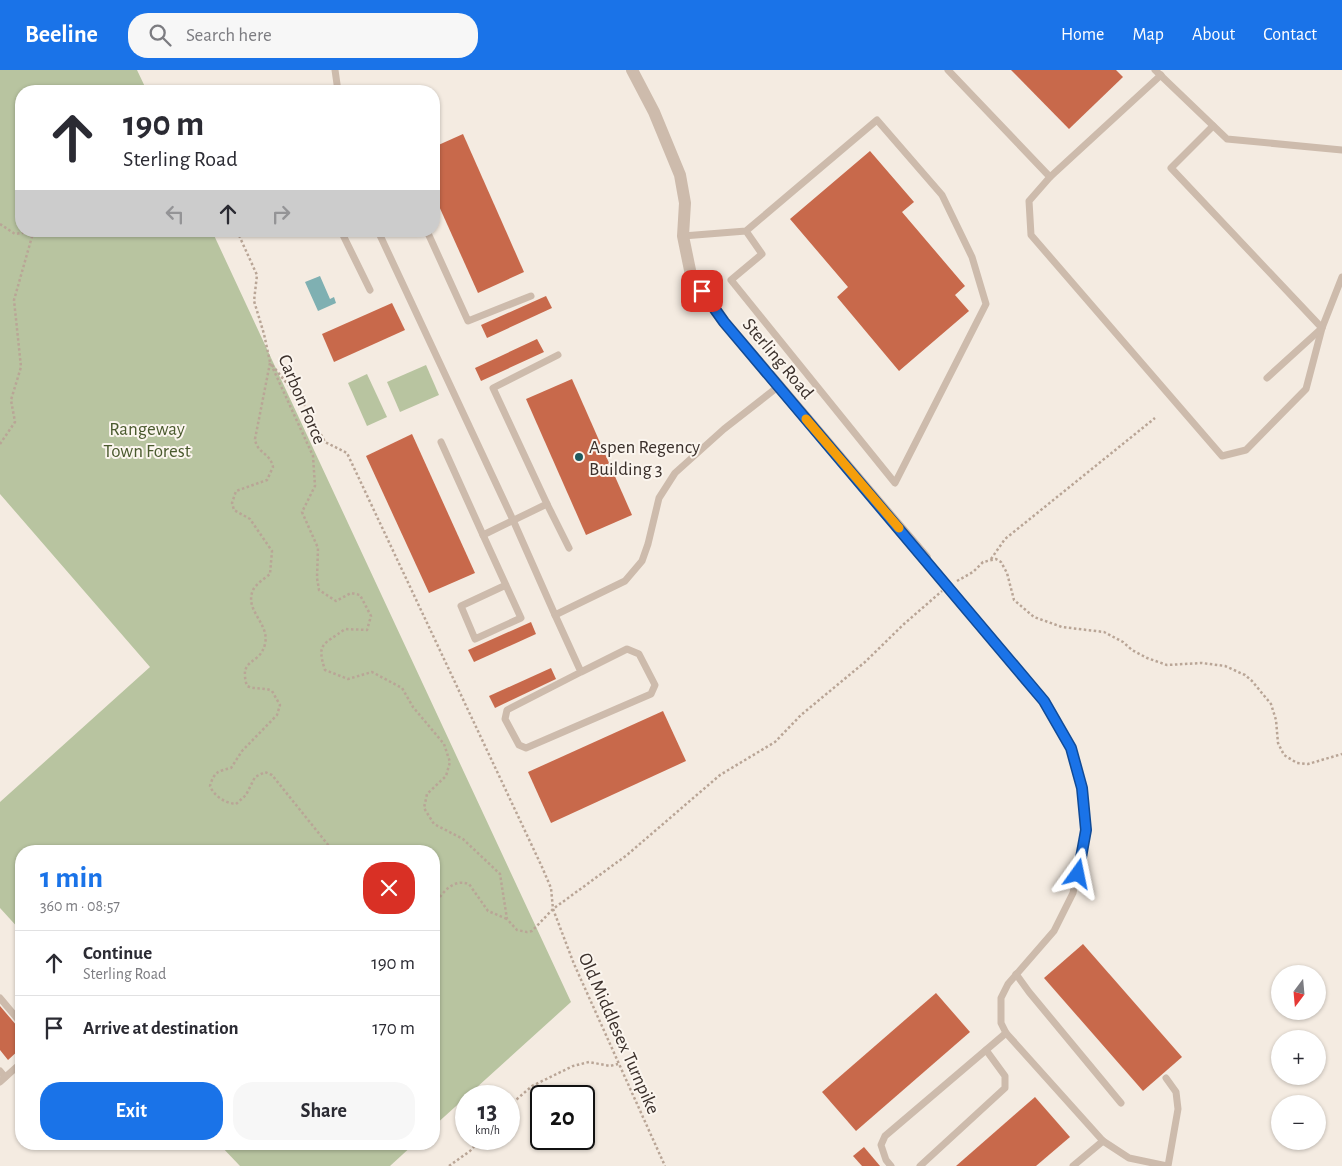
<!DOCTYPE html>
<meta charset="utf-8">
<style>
:root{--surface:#fff;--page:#f7f7f7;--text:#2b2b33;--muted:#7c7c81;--line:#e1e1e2;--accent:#1a73e8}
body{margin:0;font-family:"Alegreya Sans",sans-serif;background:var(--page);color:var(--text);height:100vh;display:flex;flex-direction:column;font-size:19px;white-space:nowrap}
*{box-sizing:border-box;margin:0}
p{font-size:16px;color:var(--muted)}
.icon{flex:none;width:28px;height:28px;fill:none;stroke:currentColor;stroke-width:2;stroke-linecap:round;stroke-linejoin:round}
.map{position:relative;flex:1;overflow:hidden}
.drawer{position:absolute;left:15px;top:775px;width:425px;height:305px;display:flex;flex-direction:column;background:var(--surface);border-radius:20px;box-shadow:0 1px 4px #0004}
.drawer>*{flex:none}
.top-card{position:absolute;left:15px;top:15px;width:425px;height:152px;border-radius:20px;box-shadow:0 1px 4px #0004;background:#fff;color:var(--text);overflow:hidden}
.needle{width:32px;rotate:196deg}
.buttons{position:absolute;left:1271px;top:895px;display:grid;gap:10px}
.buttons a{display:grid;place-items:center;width:55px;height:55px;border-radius:50%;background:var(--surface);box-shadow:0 1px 4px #0004;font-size:25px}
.speed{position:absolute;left:455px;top:1015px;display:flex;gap:10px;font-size:25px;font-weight:700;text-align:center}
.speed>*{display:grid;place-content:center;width:65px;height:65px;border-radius:50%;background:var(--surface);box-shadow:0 1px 4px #0004;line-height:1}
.speed small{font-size:12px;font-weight:400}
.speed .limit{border:2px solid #111;border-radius:8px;background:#fff;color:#111}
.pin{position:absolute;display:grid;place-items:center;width:42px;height:42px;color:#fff;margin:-21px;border-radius:10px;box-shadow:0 2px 8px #0006}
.me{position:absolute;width:55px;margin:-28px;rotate:12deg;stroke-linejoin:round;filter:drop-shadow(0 0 4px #0008)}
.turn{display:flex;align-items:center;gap:18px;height:105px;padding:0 25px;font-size:22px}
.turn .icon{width:65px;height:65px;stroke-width:2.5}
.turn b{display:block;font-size:35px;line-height:42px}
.lanes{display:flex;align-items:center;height:48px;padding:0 25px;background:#0003;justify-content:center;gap:25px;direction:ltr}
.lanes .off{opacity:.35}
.round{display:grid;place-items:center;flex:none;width:52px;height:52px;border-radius:20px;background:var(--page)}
.overview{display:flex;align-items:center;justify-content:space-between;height:85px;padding:0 25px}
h1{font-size:30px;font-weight:700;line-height:38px;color:var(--accent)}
.action{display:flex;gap:10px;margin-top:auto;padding:10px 25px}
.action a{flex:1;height:58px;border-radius:20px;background:var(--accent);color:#fff;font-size:20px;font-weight:700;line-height:58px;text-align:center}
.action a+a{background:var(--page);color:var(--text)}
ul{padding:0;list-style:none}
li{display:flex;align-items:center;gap:15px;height:65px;padding:0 25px;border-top:1px solid var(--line)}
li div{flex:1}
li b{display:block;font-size:19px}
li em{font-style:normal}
header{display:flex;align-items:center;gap:30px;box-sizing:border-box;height:70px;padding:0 25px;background:var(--accent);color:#fff}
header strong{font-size:24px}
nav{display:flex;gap:28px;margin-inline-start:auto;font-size:18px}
.search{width:350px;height:45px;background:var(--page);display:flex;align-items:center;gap:12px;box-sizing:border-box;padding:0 18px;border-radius:20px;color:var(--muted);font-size:19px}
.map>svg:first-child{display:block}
.green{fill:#b8c4a0}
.water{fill:#7fb0b2}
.building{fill:#c8694b}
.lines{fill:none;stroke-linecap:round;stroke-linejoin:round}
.path{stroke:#b9a596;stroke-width:2.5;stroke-dasharray:2.5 2.5;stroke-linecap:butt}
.service{stroke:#cdbbac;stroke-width:7}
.minor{stroke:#cdbbac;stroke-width:12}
.route-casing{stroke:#114b97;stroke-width:12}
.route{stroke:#1a73e8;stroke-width:9}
.slow{stroke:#f59e0b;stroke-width:9}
.poi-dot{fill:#1f5a5e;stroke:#fbf5ee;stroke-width:2}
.labels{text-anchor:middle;stroke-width:4;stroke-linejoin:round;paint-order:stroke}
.street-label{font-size:19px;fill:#3b302b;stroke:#fbf5ee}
.park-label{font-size:19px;fill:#4a5a2e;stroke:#fbf5ee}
.poi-label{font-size:19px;fill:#3b302b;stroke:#fbf5ee;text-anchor:start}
</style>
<header>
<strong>Beeline</strong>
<div class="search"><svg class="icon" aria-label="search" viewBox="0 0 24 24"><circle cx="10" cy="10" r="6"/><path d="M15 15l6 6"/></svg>Search here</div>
<nav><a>Home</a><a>Map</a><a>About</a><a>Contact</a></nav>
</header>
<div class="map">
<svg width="1342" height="1096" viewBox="0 0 1342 1096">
<rect width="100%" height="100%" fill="#f4ebe1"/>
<g class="green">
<polygon points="0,0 137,0 147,21 21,21 21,161 212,161 571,932 434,1056 434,781 21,781 21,861 0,838 0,732 150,597 0,424"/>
<polygon points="426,295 439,325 400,342 387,312"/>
<polygon points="367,304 387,347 367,356 348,313"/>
<polygon points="219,1074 414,1074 390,1096 240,1096"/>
</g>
<polygon class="water" points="320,206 330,229 334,227 336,233 318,241 305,212"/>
<g class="building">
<polygon points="1011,0 1116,0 1123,7 1069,59"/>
<polygon points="463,64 524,202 478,223 434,125 434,77"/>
<polygon points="870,81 914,132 902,142 965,216 955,225 969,241 899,301 837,227 848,217 790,149"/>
<polygon points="546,226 552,238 487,268 481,255"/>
<polygon points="392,233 405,260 334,292 322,264"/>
<polygon points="537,269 544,282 481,311 475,298"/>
<polygon points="572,309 632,445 586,465 526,329"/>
<polygon points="412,364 475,503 429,523 366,386"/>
<polygon points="531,552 536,564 474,592 468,580"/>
<polygon points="551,598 556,609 495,638 489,626"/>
<polygon points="663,641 686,691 551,753 528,702"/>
<polygon points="1083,874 1182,987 1143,1021 1044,908"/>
<polygon points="936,923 970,962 856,1061 822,1022"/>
<polygon points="0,936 17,956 21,959 21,978 8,990 0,980"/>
<polygon points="1035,1027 1070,1067 1036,1096 956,1096"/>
<polygon points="864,1077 880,1096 862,1096 853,1086"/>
</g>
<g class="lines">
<g class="path">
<polyline points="0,154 15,164 34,161"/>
<path d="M237 161 257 205 254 231 264 264 270 292 313 386 315 416 302 442 318 478 317 508 319 520 336 531 351 523 360 525 371 546 367 560 345 559C324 575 316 572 325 600L348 609 372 602 402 618 413 637 444 674 450 692 446 706 427 724 424 738 434 754 463 769 500 804 507 849 517 860 527 862 532 861 553 839 627 785 720 705 775 672 801 645 865 592 904 554 942 521"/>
<path d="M270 293 255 369C257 384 270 382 273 397L267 410 236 421 232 433 234 440 250 449 272 481 270 504C265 508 256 514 253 520 244 541 270 553 265 574 260 596 238 587 247 616 256 620 264 617 272 621L280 635 277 645 242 681 231 698C218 701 214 702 210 716 214 726 225 733 236 734L246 725 255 707 265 702 272 705 333 781"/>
<polyline points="272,295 306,337 325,372 347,383 542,797 551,818 553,839 574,894 665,1096"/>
<polyline points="0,374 15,352 11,330 21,297 14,230 33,163"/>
<polyline points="991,489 1005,469 1155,348"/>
<polyline points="957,511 973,502 983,492 996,489 1001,492 1007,503 1014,530 1034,547 1062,557 1104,562 1123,572 1132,580 1147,588 1167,595 1202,593 1225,596 1245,605 1252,611 1271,634 1276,650 1278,673 1284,685 1297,693 1308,694 1342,684"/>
<path d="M434 835C442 824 452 808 469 814L488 841 507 849"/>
<polyline points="434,886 434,892"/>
<polyline points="509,1036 532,1016 573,996 589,992 610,996 618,994"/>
<polyline points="449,1096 470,1081 481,1069"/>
</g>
<g class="service">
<polyline points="335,0 338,21"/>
<polyline points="948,0 1050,107 1029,131 1031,165 1222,386 1246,380 1306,319 1322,258 1342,207"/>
<polyline points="1155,0 1227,69 1342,80"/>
<polyline points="1213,56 1171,98 1322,258 1267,308"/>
<polyline points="1050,107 1161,5"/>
<polyline points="341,161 370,220"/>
<polyline points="378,161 513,450 555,545 625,511 642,491 648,474 659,428 675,403 724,359 779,316"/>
<polyline points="427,161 468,251 531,226"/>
<polyline points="683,166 746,161 877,50 942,125 972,187 986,234 895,413 731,210 762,184 746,161"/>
<polyline points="441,372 483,465"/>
<polyline points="547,434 569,478"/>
<polyline points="925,488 1044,631 1071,678 1082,718 1086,760 1073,823 1054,861 1008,914 1001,928 1001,953 1006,963 1103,1071 1129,1088 1167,1096"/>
<polyline points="506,515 461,536 475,569 521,548 483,465 547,434 493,318 558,285"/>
<polyline points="555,545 581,602 627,579 639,584 655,615 651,624 526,678 519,675 505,649 507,640 581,602"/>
<polyline points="1016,904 1029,922 1121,1033"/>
<polyline points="0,928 21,953"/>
<polyline points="0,1001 5,1007"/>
<polyline points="1166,1008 1176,1022 1178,1039 1168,1096"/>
<polyline points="0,1012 21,993"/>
<polyline points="891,1096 886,1090 881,1075 885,1066 1006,963"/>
<polyline points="920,1096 1005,1018 1005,1006 986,980"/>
<polyline points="1073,1096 1103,1071"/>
</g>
<polyline class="minor" points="632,0 654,42 680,105 685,133 683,166 691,205 724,252 925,488"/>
</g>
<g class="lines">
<defs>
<polyline id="route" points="702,221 724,252 1044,631 1071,678 1082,718 1086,760 1078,804"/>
</defs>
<use href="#route" class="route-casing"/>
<use href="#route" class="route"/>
<polyline class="slow" points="806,349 899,458"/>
</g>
<circle class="poi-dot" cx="579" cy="387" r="5"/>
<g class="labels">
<g class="street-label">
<text transform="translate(779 288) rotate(50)" y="7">Sterling Road</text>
<text transform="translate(303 329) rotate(67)" y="7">Carbon Force</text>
<text transform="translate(620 963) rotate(66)" y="7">Old Middlesex Turnpike</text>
</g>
<g class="park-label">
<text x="147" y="365">Rangeway<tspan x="147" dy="22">Town Forest</tspan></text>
</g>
<g class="poi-label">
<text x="589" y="383">Aspen Regency<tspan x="589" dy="22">Building 3</tspan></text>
</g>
</g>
</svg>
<div class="buttons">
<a><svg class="needle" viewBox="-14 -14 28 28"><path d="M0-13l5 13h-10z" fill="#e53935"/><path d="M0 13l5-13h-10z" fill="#7c7c81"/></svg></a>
<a>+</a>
<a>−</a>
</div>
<div class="speed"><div>13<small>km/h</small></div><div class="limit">20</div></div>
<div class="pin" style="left:702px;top:221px;background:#d93025"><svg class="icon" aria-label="arrive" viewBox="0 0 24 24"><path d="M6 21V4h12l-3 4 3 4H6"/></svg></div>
<svg class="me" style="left:1078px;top:804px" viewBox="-20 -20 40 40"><path d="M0-17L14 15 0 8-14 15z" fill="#1a73e8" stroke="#fff" stroke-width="4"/></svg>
<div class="top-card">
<div class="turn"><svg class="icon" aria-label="ahead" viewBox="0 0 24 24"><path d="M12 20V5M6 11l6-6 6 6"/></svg><div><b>190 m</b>Sterling Road</div></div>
<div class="lanes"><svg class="icon off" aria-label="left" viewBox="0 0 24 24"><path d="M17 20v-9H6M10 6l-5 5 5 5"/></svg><svg class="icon" aria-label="ahead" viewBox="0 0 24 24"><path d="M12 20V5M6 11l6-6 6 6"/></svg><svg class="icon off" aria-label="right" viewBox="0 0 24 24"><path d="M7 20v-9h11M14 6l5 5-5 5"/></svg></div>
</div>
<section class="drawer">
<div class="overview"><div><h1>1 min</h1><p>360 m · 08:57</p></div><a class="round" style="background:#d93025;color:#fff"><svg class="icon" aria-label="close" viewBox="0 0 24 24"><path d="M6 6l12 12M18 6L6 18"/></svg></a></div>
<ul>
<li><svg class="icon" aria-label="ahead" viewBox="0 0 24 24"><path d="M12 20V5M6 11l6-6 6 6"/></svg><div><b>Continue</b><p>Sterling Road</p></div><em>190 m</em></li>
<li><svg class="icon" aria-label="arrive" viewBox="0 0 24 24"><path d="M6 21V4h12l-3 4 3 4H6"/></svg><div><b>Arrive at destination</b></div><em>170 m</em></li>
</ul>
<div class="action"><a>Exit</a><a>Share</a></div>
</section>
</div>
